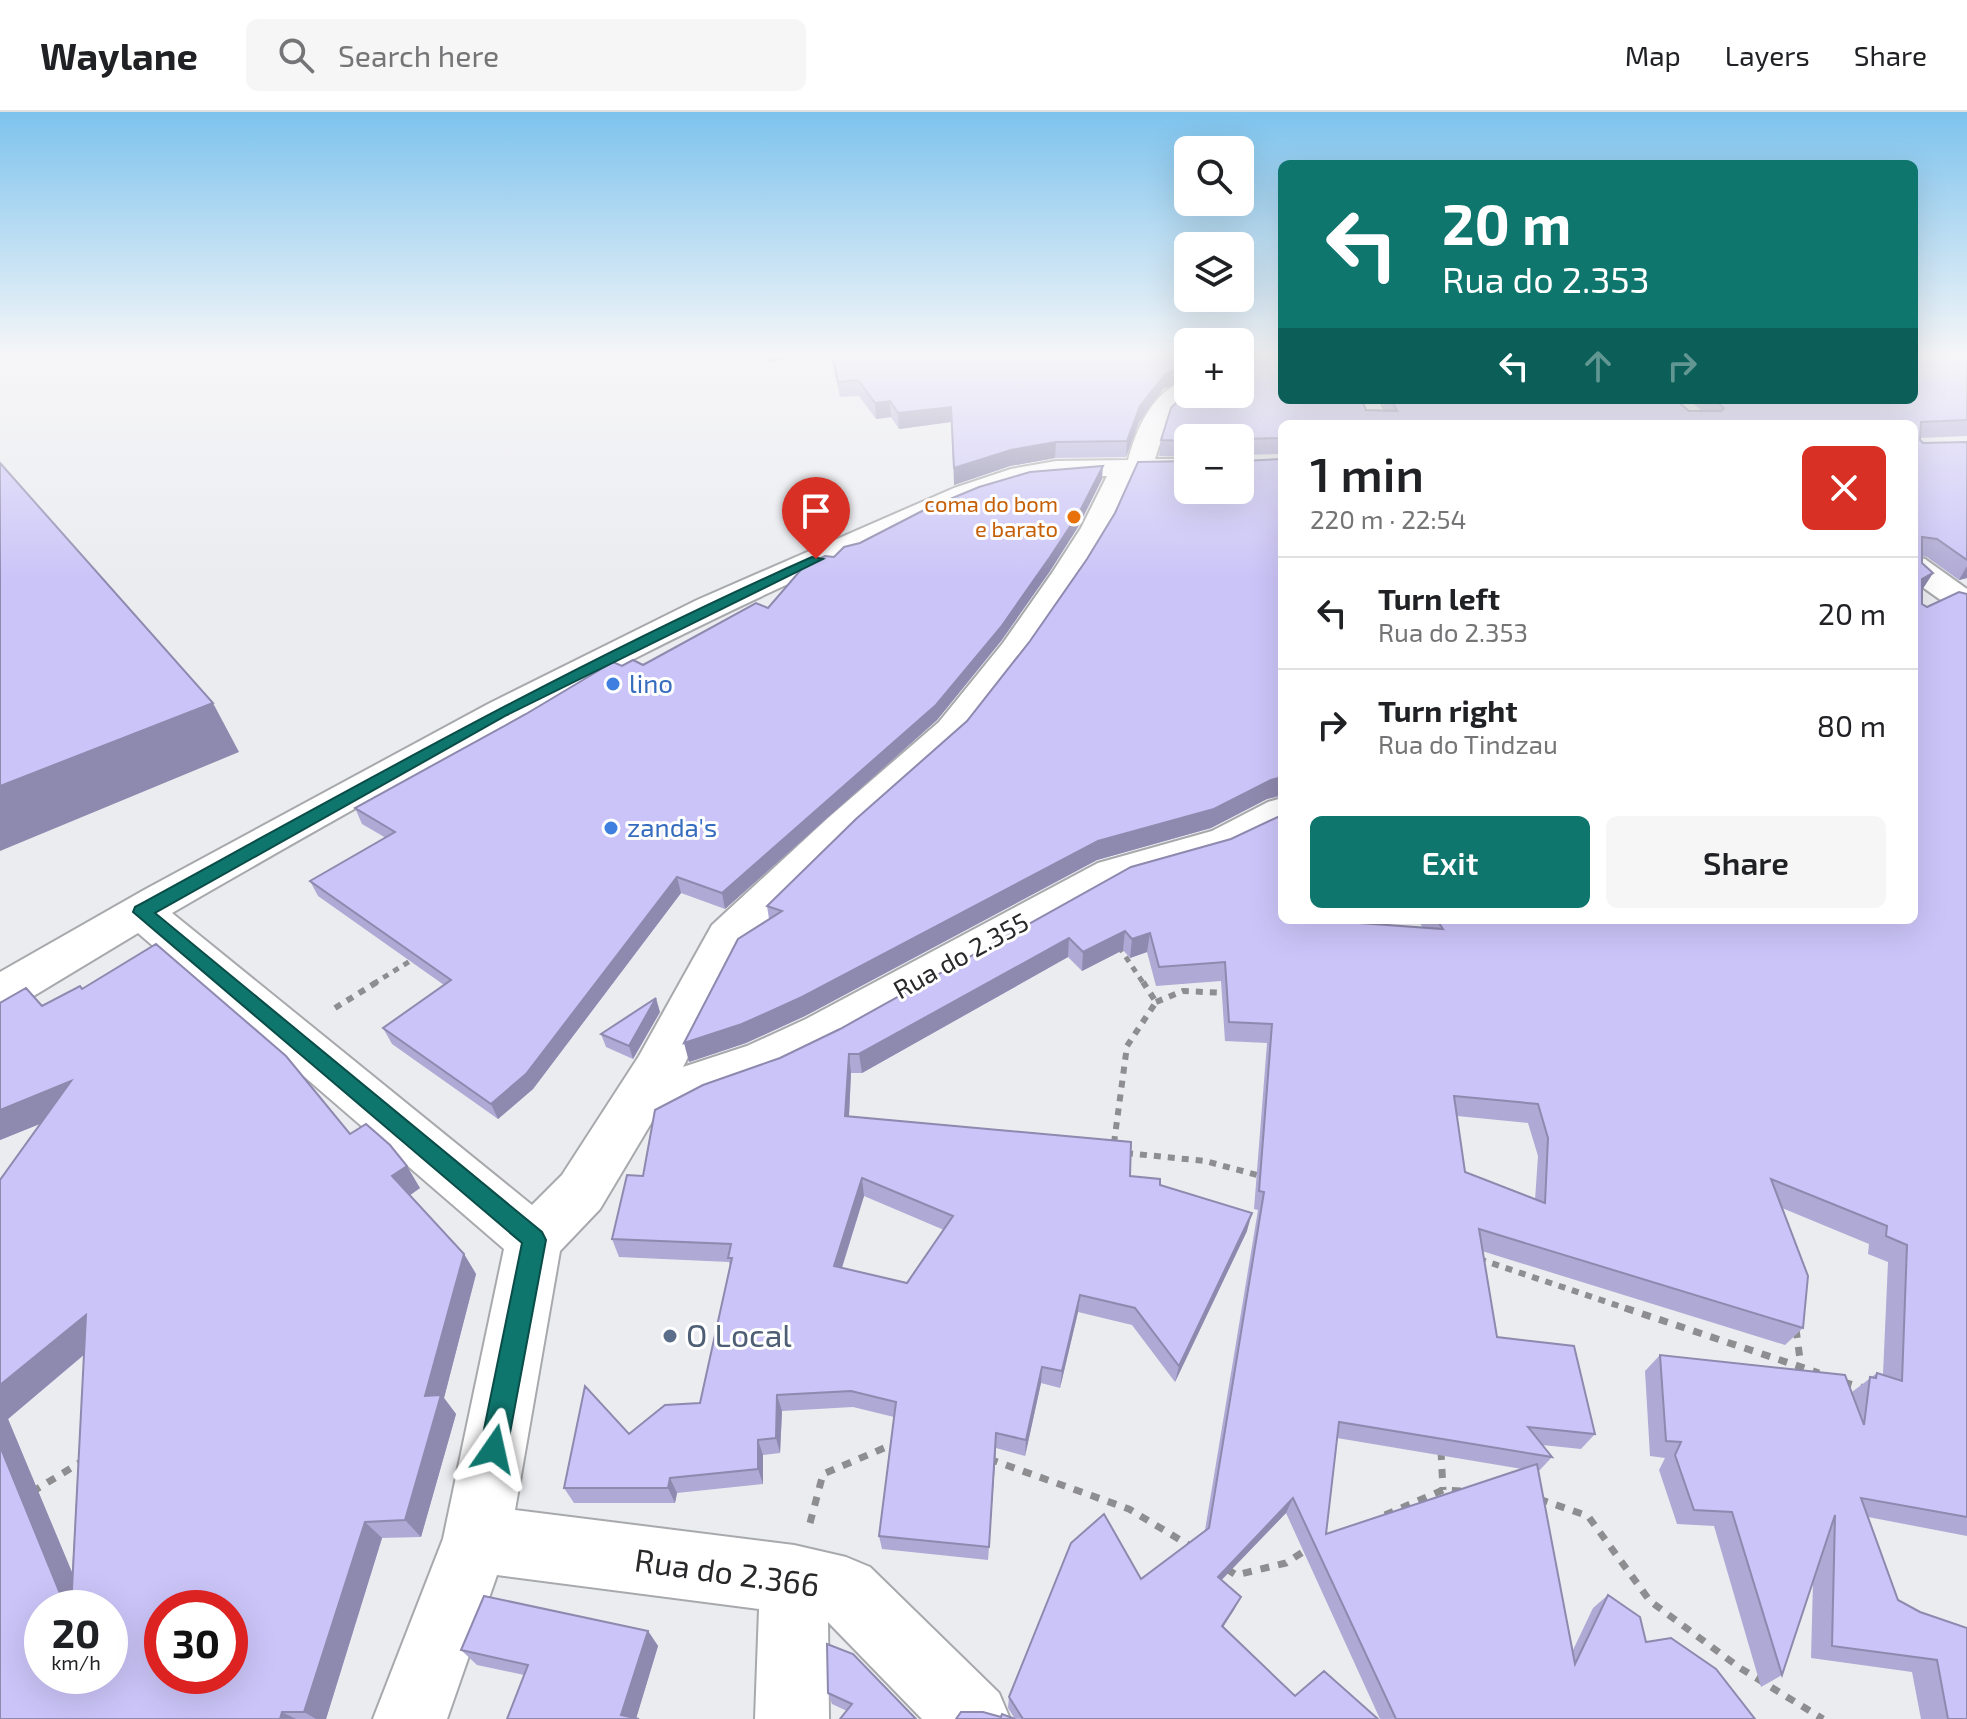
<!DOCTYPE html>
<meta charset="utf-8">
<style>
:root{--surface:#fff;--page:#f6f6f6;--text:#202124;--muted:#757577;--line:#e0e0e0;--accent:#0f766e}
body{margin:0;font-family:"Exo 2",sans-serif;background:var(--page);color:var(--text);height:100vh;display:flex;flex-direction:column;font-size:30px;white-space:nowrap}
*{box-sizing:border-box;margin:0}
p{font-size:26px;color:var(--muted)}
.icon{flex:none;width:44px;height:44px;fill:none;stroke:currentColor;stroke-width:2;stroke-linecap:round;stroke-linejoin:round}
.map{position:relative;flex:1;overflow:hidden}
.panel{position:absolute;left:1278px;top:308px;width:640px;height:504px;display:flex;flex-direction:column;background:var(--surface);border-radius:12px;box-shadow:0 8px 32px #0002}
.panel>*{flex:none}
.guide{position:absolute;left:1278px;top:48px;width:640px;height:244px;border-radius:12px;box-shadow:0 8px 32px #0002;background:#0f766e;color:#fff;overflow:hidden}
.tools{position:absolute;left:1174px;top:24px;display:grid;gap:16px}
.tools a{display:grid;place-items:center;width:80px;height:80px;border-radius:12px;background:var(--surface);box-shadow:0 8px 32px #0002;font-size:40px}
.speed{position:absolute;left:24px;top:1478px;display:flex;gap:16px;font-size:40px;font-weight:700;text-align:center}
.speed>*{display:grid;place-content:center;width:104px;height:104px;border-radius:50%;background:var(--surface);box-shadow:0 8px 32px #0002;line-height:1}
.speed small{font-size:20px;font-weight:400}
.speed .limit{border:12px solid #d22;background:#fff;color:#111}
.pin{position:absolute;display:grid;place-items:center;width:68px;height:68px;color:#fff;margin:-82px -34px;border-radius:50% 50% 50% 0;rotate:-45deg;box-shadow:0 0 8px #0007}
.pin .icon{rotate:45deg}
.me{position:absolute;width:88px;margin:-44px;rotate:11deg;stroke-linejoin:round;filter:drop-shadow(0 0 6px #0008)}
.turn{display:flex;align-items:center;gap:28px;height:168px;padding:0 32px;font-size:36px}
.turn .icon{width:104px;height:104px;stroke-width:2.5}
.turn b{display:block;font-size:56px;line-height:68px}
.lanes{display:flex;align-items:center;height:76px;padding:0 32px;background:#0003;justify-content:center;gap:40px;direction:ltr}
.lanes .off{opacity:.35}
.round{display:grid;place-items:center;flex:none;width:84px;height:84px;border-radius:12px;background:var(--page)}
.head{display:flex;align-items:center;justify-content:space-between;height:136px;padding:0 32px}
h1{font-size:48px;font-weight:600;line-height:60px}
.cta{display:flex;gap:16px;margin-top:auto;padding:16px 32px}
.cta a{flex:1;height:92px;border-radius:12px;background:var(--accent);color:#fff;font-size:32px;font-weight:600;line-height:92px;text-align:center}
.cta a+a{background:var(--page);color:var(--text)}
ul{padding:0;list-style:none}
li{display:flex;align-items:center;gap:24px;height:112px;padding:0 32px;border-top:2px solid var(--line)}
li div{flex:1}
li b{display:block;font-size:30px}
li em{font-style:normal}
header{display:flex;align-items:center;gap:48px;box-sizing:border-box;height:112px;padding:0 40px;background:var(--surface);border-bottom:2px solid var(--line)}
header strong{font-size:38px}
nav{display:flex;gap:44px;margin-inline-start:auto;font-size:28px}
.search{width:560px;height:72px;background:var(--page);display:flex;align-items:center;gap:20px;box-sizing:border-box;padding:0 28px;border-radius:12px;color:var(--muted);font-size:30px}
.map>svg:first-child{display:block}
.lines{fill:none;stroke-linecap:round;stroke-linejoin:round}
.minor-casing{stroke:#a8a9ac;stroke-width:4}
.path-far2{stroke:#8e8e91;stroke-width:5;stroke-dasharray:6 6;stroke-linecap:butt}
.path-far1{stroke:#8e8e91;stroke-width:6;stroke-dasharray:7 7;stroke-linecap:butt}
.path{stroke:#8e8e91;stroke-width:7;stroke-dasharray:9 9;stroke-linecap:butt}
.minor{fill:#fff;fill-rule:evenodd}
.wall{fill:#afa9d5;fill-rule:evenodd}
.shaded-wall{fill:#8e89ae}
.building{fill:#cbc4f8;stroke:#8e89ae;stroke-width:2;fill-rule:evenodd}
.route{fill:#0f766e;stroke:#0a4d48;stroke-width:2}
.food-dot{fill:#e8710a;stroke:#fff;stroke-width:3}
.shop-dot{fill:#3f7fe0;stroke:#fff;stroke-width:3}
.service-dot{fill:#5c6f8a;stroke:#fff;stroke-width:3}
.labels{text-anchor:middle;stroke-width:6;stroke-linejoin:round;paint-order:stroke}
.far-food-label{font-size:22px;fill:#c56008;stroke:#fff;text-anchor:end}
.shop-label{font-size:26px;fill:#366cbe;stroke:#fff;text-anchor:start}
.street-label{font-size:26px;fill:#29292b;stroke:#fff}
.near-service-label{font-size:32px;fill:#4e5e75;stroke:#fff;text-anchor:start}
.near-street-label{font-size:32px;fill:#29292b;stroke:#fff}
</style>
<header>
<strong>Waylane</strong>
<div class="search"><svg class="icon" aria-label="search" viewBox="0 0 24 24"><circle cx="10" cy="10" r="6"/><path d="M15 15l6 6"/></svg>Search here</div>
<nav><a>Map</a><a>Layers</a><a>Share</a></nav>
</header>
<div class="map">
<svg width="1967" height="1607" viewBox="0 0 1967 1607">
<rect width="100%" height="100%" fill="#ebecf0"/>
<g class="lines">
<defs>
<g id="minor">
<path d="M1188 268V282H1195L1167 310 1155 347H1188V363L1135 364 1111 416 1083 463 1027 545 965 626 856 724 745 834 683 955 747 934 806 907 1098 751 1212 719 1268 690 1282 686V717L1226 743 1128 771 1070 801 841 933 782 962 721 985 656 1003 600 1097 560 1139 515 1398 794 1433 846 1445 870 1455 999 1581 1010 1607H922L828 1510 829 1607H755L759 1497 497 1463 447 1607H373L443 1427 504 1137 138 821 17 894 0 900V860L144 778 488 592 697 488 954 376 1011 357 1056 349 1128 348C1136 317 1154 276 1188 268ZM1107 364 1081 416 1052 461 1003 531 939 610 828 706 712 813 639 944 562 1063 532 1093 172 801C385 678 599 557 823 456 886 428 963 384 1029 370 1055 364 1081 365 1107 364Z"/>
<polygon points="1352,288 1378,288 1391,312 1365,312"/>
<polygon points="1914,445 1925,447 1967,477 1967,502 1956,499 1914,469"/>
</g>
</defs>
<use href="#minor" class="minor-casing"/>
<g class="path-far2">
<polyline points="1119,835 1144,872"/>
<polyline points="373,872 415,846"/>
</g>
<g class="path-far1">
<polyline points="1156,890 1183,879 1225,881"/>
<polyline points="335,896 377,870"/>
<polyline points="1114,1031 1127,934 1156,890 1143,870"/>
<polyline points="1126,1041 1205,1049 1261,1064"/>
<polyline points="1479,1147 1631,1198"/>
</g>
<g class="path">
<polyline points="1625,1196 1819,1261"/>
<polyline points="1796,1217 1801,1255"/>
<polyline points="1843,1270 1864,1276"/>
<polyline points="1441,1339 1443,1378"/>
<polyline points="989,1347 1129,1397 1192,1435"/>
<polyline points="32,1380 81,1350"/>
<polyline points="1539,1387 1588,1404 1650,1489 1740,1556 1823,1607"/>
<polyline points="1385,1403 1443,1378 1461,1379"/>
<polyline points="810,1411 823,1362 896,1331"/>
<polyline points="1227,1457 1236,1463 1286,1451 1306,1438"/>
</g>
<use href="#minor" class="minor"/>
</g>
<g class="wall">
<polygon points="759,243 798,243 770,251"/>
<polygon points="831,243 1188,243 1188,266 1163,277 1139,310 1126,345 1055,346 1010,354 954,373 951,310 899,317 891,305 876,307 859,284 840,285"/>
<path d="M1967 243V324L1920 326V328L1923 331 1967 330V466L1959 468 1927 445 1922 444V451L1933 461 1922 478V492L1927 495 1967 482V1424L1868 1405 1898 1488 1920 1500 1967 1607H1921L1912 1560 1811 1546 1813 1469 1782 1563 1761 1575 1714 1414 1677 1412 1659 1358 1665 1346 1650 1344 1645 1259 1660 1243 1852 1280 1877 1261 1883 1262 1888 1150 1868 1142 1869 1132 1782 1096 1803 1216 1785 1233 1482 1139 1497 1225 1595 1322 1581 1337 1542 1333 1552 1345 1538 1360 1573 1538 1593 1496 1608 1483 1646 1530 1755 1607H1380L1286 1401 1221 1468 1241 1485 1223 1515 1295 1584 1378 1607H1015L1008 1596 1009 1585 1141 1467 1205 1418 1258 1098 1254 1097 1267 931 1225 929 1221 869 1156 874 1147 840 1130 846 1123 838 1082 859 1068 845 862 961H851L849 1005 1130 1064 1160 1073 1247 1119 1175 1270 1132 1213 1078 1200 1060 1276 1041 1271 1025 1344 996 1336 988 1448 882 1437 879 1424 894 1305 853 1295 782 1299 780 1341 763 1343V1372L677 1381 675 1391H574L564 1376 629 1322 700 1291 730 1154 729 1150 619 1145 612 1127 643 1064 780 946 840 917 1131 755 1282 808 1423 816 1418 808H1914V312H1282V342L1240 343 1188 326V345L1159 344 1161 328 1366 298H1386L1381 288H1676L1689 299H1702L1689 288H1914ZM1457 1004 1528 1011 1538 1044 1535 1088 1465 1060ZM864 1084 944 1118 907 1171 842 1156ZM1337 1326 1522 1357 1326 1422Z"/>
<polygon points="1282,347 1282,684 1267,687 1211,716 1097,748 805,904 746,931 689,950 769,807 767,794 967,609 1243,349"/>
<polygon points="1102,367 1078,415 1050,459 1001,529 937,608 725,797 681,781 533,977 498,1007 392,932 383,916 444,873 318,784 310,769 386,726 362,712 355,696 622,554 643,553 768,496 834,445"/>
<path d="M82 877 350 1022 420 1076 410 1083 464 1142 476 1162 444 1286 456 1302 421 1425 382 1426 326 1607H0V1068L40 1012 0 1028V891L42 894ZM84 1243 72 1461 8 1307Z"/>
<polygon points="660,900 633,947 606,935 601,922"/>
<polygon points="648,1519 658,1534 636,1606 524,1563 477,1553 461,1538"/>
<polygon points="828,1581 916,1607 847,1599 832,1592"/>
</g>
<g class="shaded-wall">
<polygon points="770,243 798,243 770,251"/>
<polygon points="1188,252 1188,266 1163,277 1139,310 1126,345 1127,329 1140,294 1165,262"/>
<polygon points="890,289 891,305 876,307 875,291"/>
<polygon points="951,295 951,310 899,317 898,301"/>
<polygon points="1056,330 1055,346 1010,354 954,373 954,356 1011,338"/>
<polygon points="1103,354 1102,367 1078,415 1050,459 1001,529 937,608 725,797 722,781"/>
<polygon points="1967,454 1967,466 1959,468"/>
<polygon points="1933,461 1922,478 1922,467"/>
<polygon points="213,591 239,640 0,739 0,674"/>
<polygon points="1282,665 1281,683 1267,687 1211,716 1097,748 805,904 746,931 689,950 684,931 1098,729"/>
<polygon points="677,765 681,781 533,977 498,1007 491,992"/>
<polygon points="1125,819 1123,838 1082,859 1083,840"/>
<polygon points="1150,821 1147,840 1130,846 1132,827"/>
<polygon points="1069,826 1068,845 862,961 859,942"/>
<polygon points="656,886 660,900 633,947 629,934"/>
<polygon points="849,942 851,961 848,1023 845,1004"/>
<polygon points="71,969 91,991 0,1028 0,998"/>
<polygon points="407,1054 420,1076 406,1086 392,1064"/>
<polygon points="862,1066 864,1084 837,1171 834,1154"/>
<polygon points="1252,1101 1247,1119 1175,1270 1179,1254"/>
<polygon points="464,1142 476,1162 444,1286 456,1302 421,1425 405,1408 425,1284"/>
<polygon points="1080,1183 1078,1200 1060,1276 1062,1259"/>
<polygon points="86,1203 108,1222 8,1307 87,1496 66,1496 0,1334 0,1273"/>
<polygon points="1042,1255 1041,1271 1025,1344 1026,1328"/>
<polygon points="777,1283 782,1299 780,1341 776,1326"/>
<polygon points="996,1321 996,1336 988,1448 989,1435"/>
<polygon points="758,1328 763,1343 763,1372 758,1357"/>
<polygon points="670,1366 677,1381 675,1391 668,1376"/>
<polygon points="1293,1386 1286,1401 1212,1478 1218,1465"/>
<polygon points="365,1410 382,1426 326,1607 316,1607 304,1600"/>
<polygon points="1241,1485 1234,1498 1216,1526 1222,1514"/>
<polygon points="648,1519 658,1534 636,1607 621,1603"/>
<polygon points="282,1600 296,1607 280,1607"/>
</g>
<g class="building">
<polygon points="832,243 1188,243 1188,252 1165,262 1140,294 1127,329 1056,330 1011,338 954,356 951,295 898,301 890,289 875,291 858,268 838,270"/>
<path d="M1240 243H1282V288H1362L1366 298 1397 299 1392 288H1676L1689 299H1721L1724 296 1714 288H1914V243H1967V308L1921 310 1920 328 1923 331 1967 330V448L1937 427 1922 425V451L1933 461 1922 467V492L1927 495 1959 480 1967 482V1405L1861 1386 1898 1488 1920 1500 1967 1516V1607H1948L1937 1548 1832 1534 1835 1403 1782 1563 1732 1400 1694 1398 1675 1343 1681 1330 1666 1329 1660 1243 1845 1263 1864 1313 1870 1265 1876 1266 1877 1261 1902 1269 1907 1133 1886 1124 1887 1114 1771 1067 1808 1164 1803 1216 1479 1117 1497 1225 1574 1234 1595 1322 1528 1315 1552 1345 1339 1310 1326 1422 1537 1352 1575 1552 1608 1483 1640 1505 1646 1530 1671 1526 1716 1557 1755 1607H1396L1293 1386 1218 1465 1241 1485 1222 1514 1295 1584 1324 1559 1378 1607H1023L1009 1585 1071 1431 1104 1402 1141 1467 1209 1416 1264 1080 1259 1079 1272 912 1229 910 1225 850 1159 855 1150 821 1132 827 1125 819 1083 840 1069 826 859 942H849L845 1004 1131 1030 1130 1064 1160 1067V1073L1252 1101 1179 1254 1135 1196 1080 1183 1062 1259 1042 1255 1026 1328 996 1321 989 1435 879 1424 896 1290 851 1279 777 1283 776 1326 758 1328V1357L670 1366 668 1376H564L585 1274 629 1322 665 1293 700 1291 732 1146H728L731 1132 612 1127 627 1063 643 1064 655 998 703 973 780 946 840 917 1131 755 1231 727 1282 703V808H1318L1443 817 1437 808H1914V312H1282V326L1242 327 1240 329V326H1188V329L1161 328 1171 296 1188 279V282H1240ZM1454 984 1538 992 1548 1026 1545 1091 1465 1060ZM862 1066 953 1104 907 1171 834 1154Z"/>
<polygon points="1240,346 1243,349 1282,347 1282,665 1271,668 1214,697 1098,729 802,885 742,912 684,931 738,827 782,799 767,794 856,707 967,609 1030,529 1087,447 1115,401 1138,350 1188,349 1188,378 1240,378"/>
<polygon points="0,351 213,591 0,674"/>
<polygon points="1103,354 1079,401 1050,445 1001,515 936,593 722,781 677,765 526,962 491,992 383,916 451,868 310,769 395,720 355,696 526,602 613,550 622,554 633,548 643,553 756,491 768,496 805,453 825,444 834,445 844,435 860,431 926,397 979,375 1030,360"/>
<path d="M156 832 286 944 350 1022 366 1012 390 1033 407 1054 392 1064 464 1142 425 1284 441 1283 405 1408 365 1410 304 1600H282L280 1607H0V1334L66 1496H42V1564H110V1496H71L86 1203 0 1273V1068L71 969 0 998V891L26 876 42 894 80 874 82 877ZM162 1496H230V1564H162Z"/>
<polygon points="656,886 629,934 601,922"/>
<polygon points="484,1484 648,1519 621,1603 639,1607 507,1607 528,1553 461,1538"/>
<polygon points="827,1532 853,1542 916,1607 840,1607 852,1592 828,1581"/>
<polygon points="961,1600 983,1600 1001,1605 1002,1602 1015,1607 956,1607"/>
</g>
<linearGradient id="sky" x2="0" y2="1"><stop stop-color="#7dc3ed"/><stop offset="0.52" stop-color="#f6f6f8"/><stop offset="1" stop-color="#f6f6f8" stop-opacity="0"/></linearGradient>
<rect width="1967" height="468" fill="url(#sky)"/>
<path class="route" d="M812 445 823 447 507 603 155 801 542 1120 546 1128 507 1337 503 1346 494 1350 484 1346 480 1337 522 1131 133 800 135 795C358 673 579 548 812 445Z"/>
<circle class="food-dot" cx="1074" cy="405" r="8"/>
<g class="shop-dot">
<circle cx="613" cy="572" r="8"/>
<circle cx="611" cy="716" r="8"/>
</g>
<circle class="service-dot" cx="670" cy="1224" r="8"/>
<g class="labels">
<g class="far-food-label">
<text x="1058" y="400">coma do bom<tspan x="1058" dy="25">e barato</tspan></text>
</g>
<g class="shop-label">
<text x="629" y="581">lino</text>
<text x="627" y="725">zanda's</text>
</g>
<g class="street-label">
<text transform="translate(961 844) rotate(-29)" y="9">Rua do 2.355</text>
</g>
<g class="near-service-label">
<text x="686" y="1235">O Local</text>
</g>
<g class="near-street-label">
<text transform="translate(727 1461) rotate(8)" y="11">Rua do 2.366</text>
</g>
</g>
</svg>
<div class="tools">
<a><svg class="icon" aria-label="search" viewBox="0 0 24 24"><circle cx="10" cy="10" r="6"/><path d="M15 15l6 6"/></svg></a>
<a><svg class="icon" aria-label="layers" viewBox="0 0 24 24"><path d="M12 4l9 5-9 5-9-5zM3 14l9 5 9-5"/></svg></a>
<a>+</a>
<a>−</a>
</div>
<div class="speed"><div>20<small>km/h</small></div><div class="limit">30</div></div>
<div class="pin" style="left:816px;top:447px;background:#d93025"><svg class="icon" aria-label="arrive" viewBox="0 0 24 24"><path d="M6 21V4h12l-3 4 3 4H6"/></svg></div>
<svg class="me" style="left:494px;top:1337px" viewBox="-20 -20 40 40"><path d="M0-17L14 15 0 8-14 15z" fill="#0f766e" stroke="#fff" stroke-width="4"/></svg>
<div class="guide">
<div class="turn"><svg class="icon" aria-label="left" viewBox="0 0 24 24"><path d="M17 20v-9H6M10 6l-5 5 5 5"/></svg><div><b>20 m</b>Rua do 2.353</div></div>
<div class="lanes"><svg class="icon" aria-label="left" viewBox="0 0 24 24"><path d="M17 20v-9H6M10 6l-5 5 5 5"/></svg><svg class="icon off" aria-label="ahead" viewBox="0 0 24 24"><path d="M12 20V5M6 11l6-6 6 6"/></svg><svg class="icon off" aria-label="right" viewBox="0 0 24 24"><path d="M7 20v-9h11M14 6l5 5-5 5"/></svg></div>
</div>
<section class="panel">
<div class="head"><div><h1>1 min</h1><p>220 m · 22:54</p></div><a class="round" style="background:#d93025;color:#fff"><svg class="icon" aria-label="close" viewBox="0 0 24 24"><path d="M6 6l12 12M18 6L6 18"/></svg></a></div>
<ul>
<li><svg class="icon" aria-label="left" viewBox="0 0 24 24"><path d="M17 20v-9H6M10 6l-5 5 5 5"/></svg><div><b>Turn left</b><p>Rua do 2.353</p></div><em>20 m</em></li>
<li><svg class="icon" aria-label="right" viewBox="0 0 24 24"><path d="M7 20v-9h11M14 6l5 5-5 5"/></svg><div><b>Turn right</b><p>Rua do Tindzau</p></div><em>80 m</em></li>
</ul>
<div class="cta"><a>Exit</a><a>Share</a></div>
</section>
</div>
